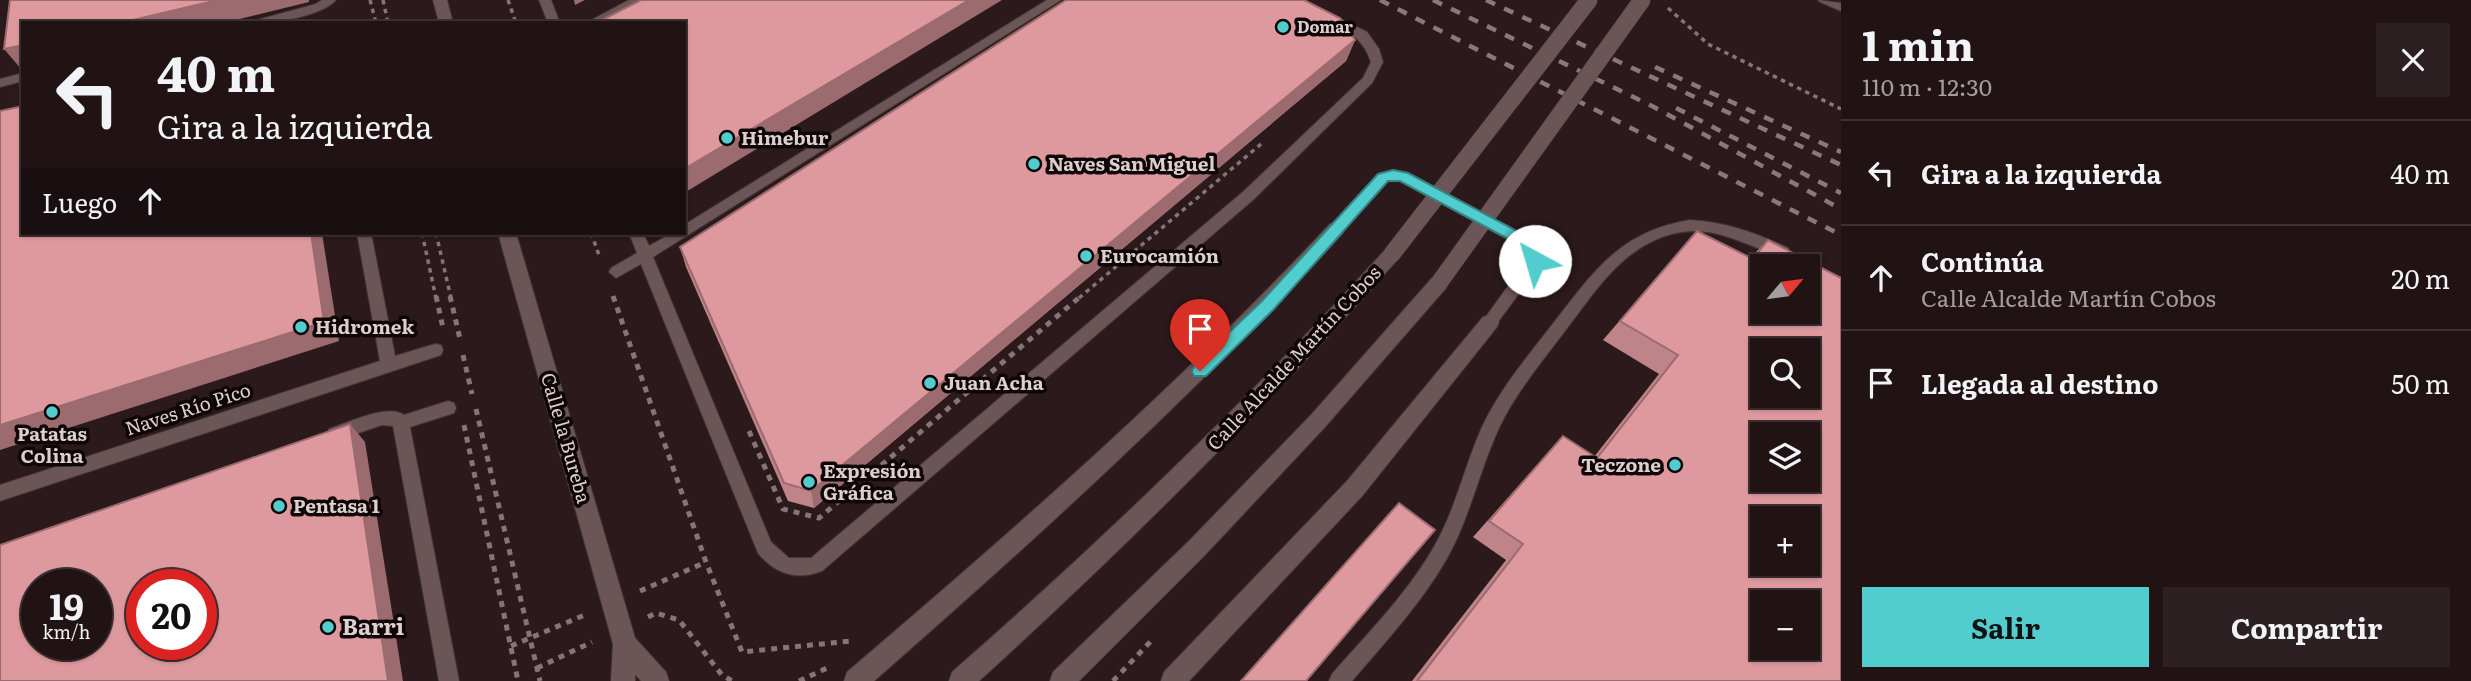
<!DOCTYPE html>
<html lang="es">
<meta charset="utf-8">
<style>
:root{--surface:#211314;--page:#2d2022;--text:#f1f3f6;--muted:#a29ea0;--line:#3e3234;--accent:#52cdcd}
body{margin:0;font-family:Literata,serif;background:var(--page);color:var(--text);height:100vh;display:flex;flex-direction:column;font-size:26px;white-space:nowrap}
*{box-sizing:border-box;margin:0}
p{font-size:23px;color:var(--muted)}
.icon{flex:none;width:38px;height:38px;fill:none;stroke:currentColor;stroke-width:2;stroke-linecap:round;stroke-linejoin:round}
.map{position:relative;flex:1;overflow:hidden}
.side{display:flex;flex-direction:column;background:var(--surface);width:630px}
.side>*{flex:none}
.top-card{position:absolute;left:21px;top:21px;width:665px;height:214px;border-radius:0px;box-shadow:0 2px 5px #0004,0 0 0 2px var(--line);background:#211314;color:var(--text);overflow:hidden}
.needle{width:46px;rotate:61deg}
.buttons{position:absolute;left:1750px;top:254px;display:grid;gap:14px}
.buttons a{display:grid;place-items:center;width:70px;height:70px;border-radius:0px;background:var(--surface);box-shadow:0 2px 5px #0004,0 0 0 2px var(--line);font-size:35px}
.speed{position:absolute;left:21px;top:569px;display:flex;gap:14px;font-size:35px;font-weight:700;text-align:center}
.speed>*{display:grid;place-content:center;width:91px;height:91px;border-radius:50%;background:var(--surface);box-shadow:0 2px 5px #0004,0 0 0 2px var(--line);line-height:1}
.speed small{font-size:18px;font-weight:400}
.speed .limit{border:10px solid #d22;background:#fff;color:#111}
.pin{position:absolute;display:grid;place-items:center;width:60px;height:60px;color:#fff;margin:-72px -30px;border-radius:50% 50% 50% 0;rotate:-45deg;box-shadow:0 0 7px #0007}
.pin .icon{rotate:45deg}
.me{position:absolute;width:77px;margin:-38px;rotate:321deg;stroke-linejoin:round;filter:drop-shadow(0 0 5px #0008)}
.turn{display:flex;align-items:center;gap:24px;height:147px;padding:0 21px;font-size:32px}
.turn .icon{width:91px;height:91px;stroke-width:2.5}
.turn b{display:block;font-size:49px;line-height:60px}
.then{display:flex;align-items:center;height:66px;padding:0 21px;background:#0003;gap:14px;font-size:26px}
.round{display:grid;place-items:center;flex:none;width:74px;height:74px;border-radius:0px;background:var(--page)}
.head{display:flex;align-items:center;justify-content:space-between;height:119px;padding:0 21px}
h1{font-size:42px;font-weight:700;line-height:52px}
.primary-button{display:flex;gap:14px;margin-top:auto;padding:14px 21px}
.primary-button a{flex:1;height:80px;border-radius:0px;background:var(--accent);color:#111;font-size:28px;font-weight:700;line-height:80px;text-align:center}
.primary-button a+a{background:var(--page);color:var(--text)}
ul{padding:0;list-style:none}
li{display:flex;align-items:center;gap:21px;height:105px;padding:0 21px;border-top:2px solid var(--line)}
li div{flex:1}
li b{display:block;font-size:26px}
li em{font-style:normal}
main{display:flex;flex:1;min-height:0}
.map>svg:first-child{display:block}
.lines{fill:none;stroke-linecap:round;stroke-linejoin:round}
.service-casing{stroke:#443536;stroke-width:2}
.minor-casing{stroke:#443536;stroke-width:2}
.secondary-casing{stroke:#443536;stroke-width:2}
.path-far1{stroke:#867576;stroke-width:3.5;stroke-dasharray:4.5 4.5;stroke-linecap:butt}
.path{stroke:#867576;stroke-width:5;stroke-dasharray:6 6;stroke-linecap:butt}
.service{fill:#6c5556;fill-rule:evenodd}
.minor{fill:#6c5556;fill-rule:evenodd}
.secondary{fill:#6c5556;fill-rule:evenodd}
.rail{stroke:#897979;stroke-width:4.5;stroke-dasharray:10 10;stroke-linecap:butt}
.secondary-bridge-casing{stroke:#443536;stroke-width:18;stroke-linecap:butt}
.secondary-bridge{stroke:#6c5556;stroke-width:17}
.wall{fill:#bf8488}
.shaded-wall{fill:#9b6b6f}
.building{fill:#de999e;stroke:#9b6b6f;stroke-width:2;fill-rule:evenodd}
.route{fill:#52cdcd;stroke:#358585;stroke-width:2}
.poi-dot{fill:#52cdcd;stroke:#0f0707;stroke-width:2.5}
.labels{text-anchor:middle;stroke-width:7;stroke-linejoin:round;paint-order:stroke}
.far-poi-label{font-size:16px;font-weight:bold;fill:#ddcfcf;stroke:#0f0707;text-anchor:start}
.poi-label{font-size:19px;font-weight:bold;fill:#ddcfcf;stroke:#0f0707;text-anchor:start}
.street-label{font-size:19px;fill:#ddcfcf;stroke:#0f0707}
.near-poi-label{font-size:23px;font-weight:bold;fill:#ddcfcf;stroke:#0f0707;text-anchor:start}
</style>
<main>
<div class="map">
<svg width="1841" height="681" viewBox="0 0 1841 681">
<rect width="100%" height="100%" fill="#2c191b"/>
<g class="lines">
<defs>
<g id="service">
<path d="M322 0H336C319 18 271 23 246 23L316 4Z"/>
<polygon points="539,0 551,0 560,23 548,23"/>
<polygon points="629,0 644,0 602,23 586,23"/>
<path d="M1047 0H1061L653 257 771 542 789 558H811L1244 191 1363 78 1371 62C1358 20 1315 25 1287 0H1302L1367 32 1379 49 1383 62 1372 83 1254 199 822 571C796 581 775 574 758 553L641 264 616 278 609 272 611 268 637 253 629 233H643L649 246 672 233H684V225Z"/>
<polygon points="1818,0 1841,3 1841,11 1820,2"/>
<polygon points="23,73 23,81 0,87 0,79"/>
<polygon points="1393,170 1408,173 1528,237 1539,249 1542,261 1540,265 1495,326 1485,326 1482,322 1527,260 1527,255 1518,245 1400,181 1388,181 1341,233 1331,233 1329,229 1331,225 1378,175"/>
<path d="M1690 220C1726 222 1756 233 1788 248L1790 252 1783 257C1745 246 1714 223 1672 234 1618 248 1590 300 1558 340 1537 368 1514 396 1499 428 1479 471 1470 518 1446 560 1420 605 1385 642 1352 681H1329L1332 674C1368 633 1408 593 1435 545 1456 508 1465 465 1482 427 1499 391 1524 361 1548 330 1591 276 1616 232 1690 220Z"/>
<polygon points="357,233 371,233 395,356 435,344 441,345 443,350 441,355 0,501 0,485 380,361"/>
<path d="M448 401 454 403 456 408 454 413 410 427 459 681H439L393 426 382 425 335 441 329 439 327 434 329 429C347 423 388 403 404 415Z"/>
</g>
<g id="minor">
<polygon points="433,0 447,0 453,23 439,23"/>
<path d="M1336 223 1342 224 1345 229 1342 234C1196 394 1037 538 874 681H844L847 672C1015 529 1179 385 1330 224Z"/>
<polygon points="498,233 516,233 635,638 666,672 669,681 641,681 635,674 635,681 611,681 613,644"/>
<polygon points="1490,315 1497,317 1499,322 1497,327 1363,495 1189,681 1161,681 1164,672 1347,481 1483,317"/>
</g>
<g id="secondary">
<path d="M1392 247 1398 249 1401 254 1398 259C1266 408 1126 547 979 681H949L952 672C1104 539 1249 399 1386 249Z"/>
<polygon points="1439,276 1446,278 1448,283 1446,288 1325,427 1205,555 1079,681 1050,681 1053,672 1189,541 1311,415 1432,278"/>
</g>
</defs>
<use href="#service" class="service-casing"/>
<use href="#minor" class="minor-casing"/>
<use href="#secondary" class="secondary-casing"/>
<g class="path-far1">
<polyline points="370,0 376,23"/>
<polyline points="383,0 388,23"/>
<polyline points="508,0 516,23"/>
<polyline points="1668,8 1708,44 1841,109"/>
<polyline points="422,233 436,298"/>
<polyline points="436,233 451,298"/>
<polyline points="591,233 599,255"/>
<polyline points="1079,298 1261,144"/>
</g>
<g class="path">
<polyline points="436,296 443,328"/>
<polyline points="450,296 460,339"/>
<polyline points="613,296 706,562 742,652 851,641"/>
<polyline points="463,355 472,394"/>
<polyline points="476,409 540,681"/>
<polyline points="464,425 518,681"/>
<polyline points="749,431 783,509 819,518 1081,296"/>
<polyline points="640,591 706,562"/>
<polyline points="648,617 656,613 679,620 722,675 732,681"/>
<polyline points="511,646 587,614"/>
<polyline points="537,668 592,642"/>
<polyline points="799,681 827,668"/>
<polyline points="1113,681 1152,640"/>
</g>
<use href="#service" class="service"/>
<use href="#minor" class="minor"/>
<use href="#secondary" class="secondary"/>
<g class="rail">
<polyline points="1380,0 1841,235"/>
<polyline points="1433,0 1652,106 1841,209"/>
<polyline points="1486,0 1841,165"/>
<polyline points="1655,67 1841,152"/>
<polyline points="1676,108 1841,193"/>
</g>
<defs>
<g id="secondary-bridge">
<polyline points="1392,254 1589,0"/>
<polyline points="1439,283 1642,0"/>
</g>
</defs>
<use href="#secondary-bridge" class="secondary-bridge-casing"/>
<use href="#secondary-bridge" class="secondary-bridge"/>
</g>
<g class="wall">
<polygon points="1355,40 1346,61 814,508 788,501 686,267 680,247"/>
<polygon points="1697,231 1750,258 1768,240 1841,681 1412,681 1506,560 1473,537 1563,436 1594,457 1659,374 1603,340"/>
</g>
<g class="shaded-wall">
<polygon points="218,0 309,0 309,2 223,23 120,23"/>
<polygon points="574,0 585,0 575,5"/>
<polygon points="969,0 1002,0 684,193 684,169"/>
<polygon points="1355,40 1346,61 814,508 811,491"/>
<polygon points="23,45 23,70 22,70 4,49"/>
<polygon points="311,233 322,233 339,341 0,450 0,425"/>
<polygon points="350,424 365,442 403,681 388,681"/>
</g>
<g class="building">
<polygon points="10,0 218,0 120,23 23,23 23,45 4,49"/>
<polygon points="641,0 969,0 684,169 684,23 596,23"/>
<polygon points="1066,0 1304,0 1340,18 1355,40 811,491 784,483 680,247"/>
<polygon points="23,106 23,233 311,233 324,322 0,425 0,111"/>
<path d="M1697 231 1753 259 1768 240 1841 278V681H1417L1523 544 1489 521 1563 436 1597 458 1678 355 1620 321ZM1762 266H1808V312H1762ZM1762 350H1808V396H1762ZM1762 434H1808V480H1762ZM1762 518H1808V564H1762ZM1762 602H1808V648H1762Z"/>
<path d="M350 424 388 681H0V545ZM37 584H96V644H37ZM142 584H201V644H142Z"/>
<polygon points="1399,503 1435,530 1306,681 1241,681"/>
</g>
<polygon class="route" points="1393,170 1408,173 1528,237 1542,253 1540,265 1529,265 1527,254 1518,244 1400,181 1388,181 1273,310 1206,376 1194,376 1192,371 1194,366 1262,301 1378,174"/>
<g class="poi-dot">
<circle cx="1283" cy="27" r="7"/>
<circle cx="727" cy="138" r="7"/>
<circle cx="1034" cy="164" r="7"/>
<circle cx="1086" cy="256" r="7"/>
<circle cx="301" cy="327" r="7"/>
<circle cx="930" cy="383" r="7"/>
<circle cx="52" cy="412" r="7"/>
<circle cx="1675" cy="465" r="7"/>
<circle cx="809" cy="482" r="7"/>
<circle cx="279" cy="506" r="7"/>
<circle cx="328" cy="627" r="7"/>
</g>
<g class="labels">
<g class="far-poi-label">
<text x="1297" y="33">Domar</text>
</g>
<g class="poi-label">
<text x="741" y="145">Himebur</text>
<text x="1048" y="171">Naves San Miguel</text>
<text x="1100" y="263">Eurocamión</text>
<text x="315" y="334">Hidromek</text>
<text x="944" y="390">Juan Acha</text>
<text x="52" y="441" text-anchor="middle">Patatas<tspan x="52" dy="22">Colina</tspan></text>
<text x="1661" y="472" text-anchor="end">Teczone</text>
<text x="823" y="478">Expresión<tspan x="823" dy="22">Gráfica</tspan></text>
<text x="293" y="513">Pentasa 1</text>
</g>
<g class="street-label">
<text transform="translate(1294 358) rotate(-47)" y="7">Calle Alcalde Martín Cobos</text>
<text transform="translate(188 409) rotate(-18)" y="7">Naves Río Pico</text>
<text transform="translate(566 438) rotate(74)" y="7">Calle la Bureba</text>
</g>
<g class="near-poi-label">
<text x="342" y="635">Barri</text>
</g>
</g>
</svg>
<div class="buttons">
<a><svg class="needle" viewBox="-14 -14 28 28"><path d="M0-13l5 13h-10z" fill="#e53935"/><path d="M0 13l5-13h-10z" fill="#a29ea0"/></svg></a>
<a><svg class="icon" aria-label="search" viewBox="0 0 24 24"><circle cx="10" cy="10" r="6"/><path d="M15 15l6 6"/></svg></a>
<a><svg class="icon" aria-label="layers" viewBox="0 0 24 24"><path d="M12 4l9 5-9 5-9-5zM3 14l9 5 9-5"/></svg></a>
<a>+</a>
<a>−</a>
</div>
<div class="speed"><div>19<small>km/h</small></div><div class="limit">20</div></div>
<div class="pin" style="left:1200px;top:371px;background:#d93025"><svg class="icon" aria-label="arrive" viewBox="0 0 24 24"><path d="M6 21V4h12l-3 4 3 4H6"/></svg></div>
<svg class="me" style="left:1535px;top:261px" viewBox="-20 -20 40 40"><circle r="19" fill="#fff"/><path d="M0-13L10 11 0 6-10 11z" fill="#52cdcd"/></svg>
<div class="top-card">
<div class="turn"><svg class="icon" aria-label="left" viewBox="0 0 24 24"><path d="M17 20v-9H6M10 6l-5 5 5 5"/></svg><div><b>40 m</b>Gira a la izquierda</div></div>
<div class="then">Luego<svg class="icon" aria-label="ahead" viewBox="0 0 24 24"><path d="M12 20V5M6 11l6-6 6 6"/></svg></div>
</div>
</div>
<section class="side">
<div class="head"><div><h1>1 min</h1><p>110 m · 12:30</p></div><a class="round"><svg class="icon" aria-label="close" viewBox="0 0 24 24"><path d="M6 6l12 12M18 6L6 18"/></svg></a></div>
<ul>
<li><svg class="icon" aria-label="left" viewBox="0 0 24 24"><path d="M17 20v-9H6M10 6l-5 5 5 5"/></svg><div><b>Gira a la izquierda</b></div><em>40 m</em></li>
<li><svg class="icon" aria-label="ahead" viewBox="0 0 24 24"><path d="M12 20V5M6 11l6-6 6 6"/></svg><div><b>Continúa</b><p>Calle Alcalde Martín Cobos</p></div><em>20 m</em></li>
<li><svg class="icon" aria-label="arrive" viewBox="0 0 24 24"><path d="M6 21V4h12l-3 4 3 4H6"/></svg><div><b>Llegada al destino</b></div><em>50 m</em></li>
</ul>
<div class="primary-button"><a>Salir</a><a>Compartir</a></div>
</section>
</main>
